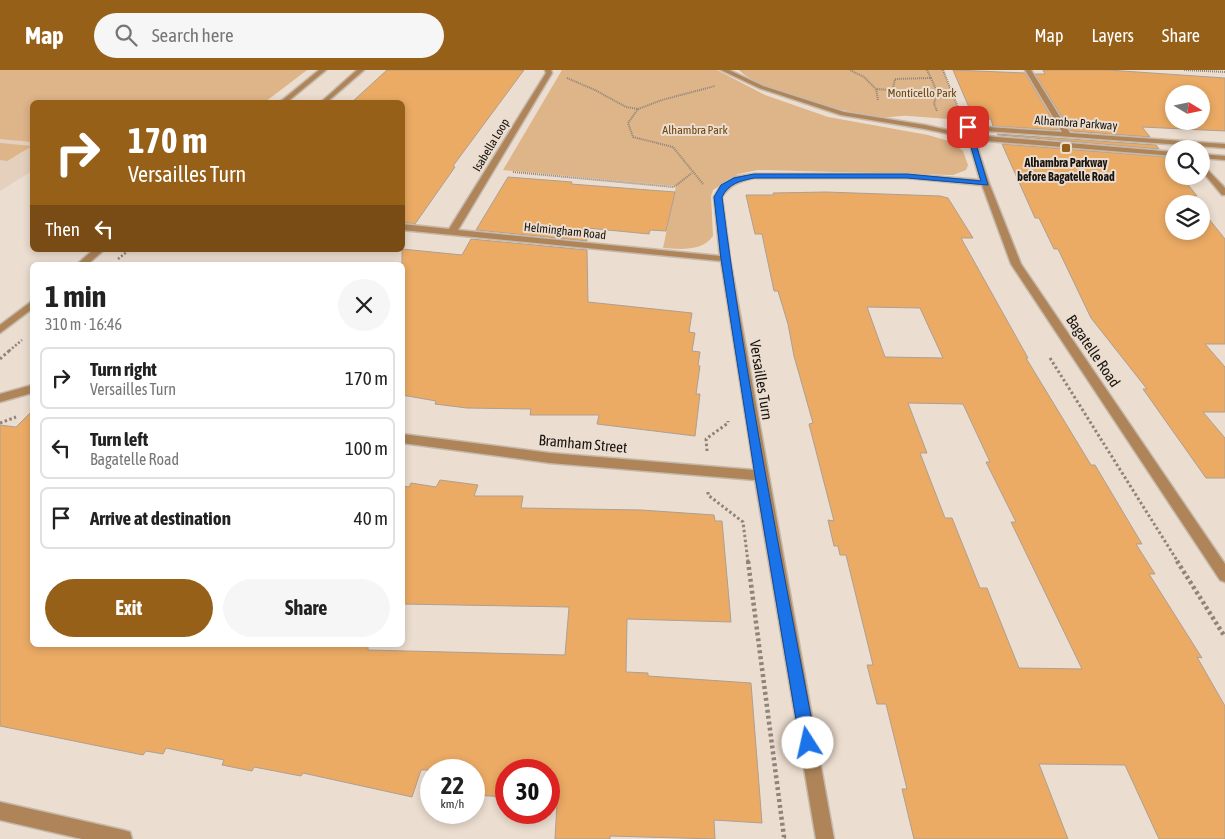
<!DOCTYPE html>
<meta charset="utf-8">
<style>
:root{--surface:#fff;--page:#f6f6f6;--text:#222;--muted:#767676;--line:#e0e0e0;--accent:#976019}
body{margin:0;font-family:"Asap Condensed",sans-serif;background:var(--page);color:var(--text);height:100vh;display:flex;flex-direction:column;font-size:19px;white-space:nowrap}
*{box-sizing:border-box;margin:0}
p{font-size:16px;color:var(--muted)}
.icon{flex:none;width:28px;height:28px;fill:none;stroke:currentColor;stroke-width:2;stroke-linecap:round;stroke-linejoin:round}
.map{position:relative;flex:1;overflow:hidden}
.sheet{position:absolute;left:30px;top:192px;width:375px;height:385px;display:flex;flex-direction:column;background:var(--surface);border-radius:8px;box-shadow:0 2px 8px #0003}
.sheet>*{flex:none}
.banner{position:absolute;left:30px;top:30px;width:375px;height:152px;border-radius:8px;box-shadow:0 2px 8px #0003;background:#976019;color:#fff;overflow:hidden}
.needle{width:32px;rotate:100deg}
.controls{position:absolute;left:1165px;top:15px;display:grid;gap:10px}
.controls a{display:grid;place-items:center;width:45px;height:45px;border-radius:50%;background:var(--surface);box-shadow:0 2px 8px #0003;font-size:25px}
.speed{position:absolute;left:420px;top:689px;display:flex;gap:10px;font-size:25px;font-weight:700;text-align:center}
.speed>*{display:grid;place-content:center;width:65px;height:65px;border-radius:50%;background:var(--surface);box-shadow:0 2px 8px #0003;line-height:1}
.speed small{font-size:12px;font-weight:400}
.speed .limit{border:8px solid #d22;background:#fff;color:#111}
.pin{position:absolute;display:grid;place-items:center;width:42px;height:42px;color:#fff;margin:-21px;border-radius:10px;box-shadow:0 2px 8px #0006}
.me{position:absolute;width:55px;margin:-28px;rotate:350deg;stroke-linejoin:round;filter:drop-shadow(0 0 4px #0008)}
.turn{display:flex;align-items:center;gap:18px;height:105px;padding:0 15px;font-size:22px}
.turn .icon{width:65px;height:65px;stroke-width:2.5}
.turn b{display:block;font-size:35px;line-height:42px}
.then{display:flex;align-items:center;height:48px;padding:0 15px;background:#0003;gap:10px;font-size:19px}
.round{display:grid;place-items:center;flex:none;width:52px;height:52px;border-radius:26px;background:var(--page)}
.head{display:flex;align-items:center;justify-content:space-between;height:85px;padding:0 15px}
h1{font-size:30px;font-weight:700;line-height:38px}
.button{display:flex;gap:10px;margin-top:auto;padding:10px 15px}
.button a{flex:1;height:58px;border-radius:30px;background:var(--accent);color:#fff;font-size:20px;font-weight:700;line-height:58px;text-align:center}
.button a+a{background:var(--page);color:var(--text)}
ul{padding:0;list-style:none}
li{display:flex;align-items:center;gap:15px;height:62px;margin:0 10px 8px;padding:0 5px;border:2px solid var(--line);border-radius:8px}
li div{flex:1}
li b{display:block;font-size:19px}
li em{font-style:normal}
header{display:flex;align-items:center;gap:30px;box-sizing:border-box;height:70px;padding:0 25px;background:var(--accent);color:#fff}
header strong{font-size:24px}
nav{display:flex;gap:28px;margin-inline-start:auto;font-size:18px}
.search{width:350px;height:45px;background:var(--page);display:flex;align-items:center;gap:12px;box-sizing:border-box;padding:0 18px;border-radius:28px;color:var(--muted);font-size:19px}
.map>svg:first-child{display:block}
.built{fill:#e4d0bc}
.green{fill:#deb489}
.building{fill:#ebab65;stroke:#ad9f92;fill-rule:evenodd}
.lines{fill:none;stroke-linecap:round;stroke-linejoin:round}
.minor-casing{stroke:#c5b9ac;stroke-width:3}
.path-far3{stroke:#8e847a;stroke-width:2;stroke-dasharray:1 1;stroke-linecap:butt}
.path-far2{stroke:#8e847a;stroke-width:2.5;stroke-dasharray:2 2;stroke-linecap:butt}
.path-far1{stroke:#8e847a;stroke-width:3;stroke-dasharray:2.5 2.5;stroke-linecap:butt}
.path{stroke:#8e847a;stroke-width:4.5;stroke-dasharray:3 3;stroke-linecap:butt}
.minor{fill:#ae8458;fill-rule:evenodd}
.route{fill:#1a73e8;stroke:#114b97}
.poi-dot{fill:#976019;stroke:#ebddcf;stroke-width:2}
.labels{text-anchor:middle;stroke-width:4;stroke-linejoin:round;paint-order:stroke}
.far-park-label{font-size:12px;fill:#6e440c;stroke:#ebddcf}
.far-street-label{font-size:12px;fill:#19140f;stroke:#ebddcf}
.far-poi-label{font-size:12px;font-weight:bold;fill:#19140f;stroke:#ebddcf}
.street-label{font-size:15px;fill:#19140f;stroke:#ebddcf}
</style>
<header>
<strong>Map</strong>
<div class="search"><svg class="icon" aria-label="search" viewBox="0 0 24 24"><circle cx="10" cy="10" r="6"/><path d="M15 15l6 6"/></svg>Search here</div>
<nav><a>Map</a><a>Layers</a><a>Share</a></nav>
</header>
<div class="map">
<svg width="1225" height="769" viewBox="0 0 1225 769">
<rect width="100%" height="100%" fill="#ebddcf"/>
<polygon class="built" points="0,44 32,47 32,101 0,121"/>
<g class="green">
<polygon points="0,0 307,0 265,32 32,32 32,72 0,69"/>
<path d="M562 0H717L765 25 828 47 928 65 952 72 963 81 968 95 966 100 953 105 758 100 738 104 713 120 711 126 713 166C702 182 680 179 663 178L676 116 503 100Z"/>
<path d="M739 0H943L962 50C944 49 926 47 909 46 900 45 891 48 882 47 848 43 761 23 739 0Z"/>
<polygon points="0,73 32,76 7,91 0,90"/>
</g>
<g class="building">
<polygon points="387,0 524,0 453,96 455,97 415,154 402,152 402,32 352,32"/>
<polygon points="953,0 1025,3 1059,60 993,56 991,49 980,49 978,45 973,44 968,35"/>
<path d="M1043 0H1108L1225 8V61L1142 57 1150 67 1071 61 1035 4H1045ZM1174 24H1201V51H1174Z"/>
<polygon points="997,64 1156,75 1159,79 998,65"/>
<polygon points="1002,74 1166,87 1174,97 1174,106 1181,106 1197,126 1194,126 1199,132 1196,132 1197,134 1174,134 1174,161 1201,161 1201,139 1225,169 1225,274 1205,274 1225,297 1225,342 1203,342 1225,368 1225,408 1206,408 1143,319 1147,319 1091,248 1058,179 1054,179 1039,148 1035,148"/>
<polygon points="508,107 572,112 571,114 675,122 666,161 650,160 649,164 587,158 587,171 476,160"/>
<path d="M826 122 940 126 948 128 973 168H961L1028 288H1026L1091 395H1095L1142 474H1136L1155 504H1149L1202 588 1197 587 1225 636V769H1159L1125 695 1039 694 1068 769H914L902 719H907L886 634H877L867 595H873L846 485H840L838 476H834L828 450 834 451 809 354 813 353 794 286 788 254 778 221H774L762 164H755L746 125H774L773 123ZM867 237 920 238 943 288 885 287ZM908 333 963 334 990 392H986L1016 452H1011L1082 599 1019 598 987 518H980L952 448H945L920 383H927Z"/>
<polygon points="471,169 587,180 588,232 692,243 689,262 695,263 692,281 700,282 698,295 700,296 696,324 700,324 695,366 597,354 599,345 530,345 531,339 467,338 435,334 436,331 402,325 402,179 462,185"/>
<polygon points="32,341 32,575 368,575 368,580 565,585 569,537 402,534 402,416 409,417 411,413 436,417 440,410 478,415 474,426 523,426 521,438 641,440 714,445 715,451 722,451 731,552 627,549 626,602 648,603 648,606 751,613 762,753 714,750 715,769 610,766 610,769 555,769 557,733 549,733 549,700 506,700 506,727 474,725 474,700 421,700 412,727 303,703 301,706 254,697 252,701 222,695 224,690 166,678 163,684 146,681 143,685 0,656 0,355 16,357"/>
</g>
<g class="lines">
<defs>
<g id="minor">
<polygon points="319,0 326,0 287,32 280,32"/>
<polygon points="357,0 364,0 327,32 321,32"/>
<path d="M545 0H551L552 3 458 160 720 186 714 127 721 115 734 107 754 104H907L980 110 968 68 925 59 841 45 759 18 721 0H729L763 16 844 42 925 55 966 64 965 60 957 59V55L1062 62 1025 0H1031L1070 63 1225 74V78L973 60 974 65 1174 82V86L975 70 989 113 1021 194 1225 494V512L1220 510 1011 194 982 115 907 108H754C740 111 730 114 722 127L730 189 834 769H816L755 410 550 393 402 373V364L550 383 754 400 721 191 402 160V154L449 159 546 3Z"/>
<polygon points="1201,84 1225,86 1225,90 1201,88"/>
<polygon points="1201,93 1225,118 1225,125 1222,125 1201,100"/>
<polygon points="93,180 104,180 87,195 76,195"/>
<polygon points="32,231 32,239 0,263 0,255"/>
<polygon points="32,315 32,323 0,332 0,324"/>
<polygon points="0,732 123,760 130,762 132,769 82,769 0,750"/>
</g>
</defs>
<use href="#minor" class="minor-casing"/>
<g class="path-far3">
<polyline points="850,0 864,7 876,19"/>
<polyline points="927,0 931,8"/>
<polyline points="943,0 959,40"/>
<polyline points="1184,0 1225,2"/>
<polyline points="567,8 595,20 626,37 638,39 628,53 633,67 673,77 703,114"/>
<polyline points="878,30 876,19 889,20 893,18 895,9 931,8 937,22 934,34 937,41"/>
<polyline points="638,39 662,30 715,16"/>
<polyline points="513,102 674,117 692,103"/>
</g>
<g class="path-far2">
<polyline points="118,189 129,180"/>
<polyline points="9,281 22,270"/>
</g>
<g class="path-far1">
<polyline points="1050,288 1178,492"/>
<polyline points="0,289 10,280"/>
<polyline points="0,353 16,347"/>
<polyline points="707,381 706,369 728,353 728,351"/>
<polyline points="708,422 708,425 743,452 748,492"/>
</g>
<g class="path">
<polyline points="748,491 784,767 782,769"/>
<polyline points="1177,491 1225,567"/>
</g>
<use href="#minor" class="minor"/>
</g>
<path class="route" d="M968 55 971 57 988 115 907 108H754C740 111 729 113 722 127 745 310 782 492 816 673L814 679 808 681 802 679 800 673 755 406 721 189 714 127 721 115 734 108 754 104H907L981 111 965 57Z"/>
<rect class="poi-dot" x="1061" y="73" width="10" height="10" rx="2.5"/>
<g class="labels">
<g class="far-park-label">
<text x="922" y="27">Monticello Park</text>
<text x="695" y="64">Alhambra Park</text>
</g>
<g class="far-street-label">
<text transform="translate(1076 53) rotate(4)" y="4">Alhambra Parkway</text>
<text transform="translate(491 75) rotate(-59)" y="4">Isabella Loop</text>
<text transform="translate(565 161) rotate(6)" y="4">Helmingham Road</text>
</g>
<g class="far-poi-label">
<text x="1066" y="97">Alhambra Parkway<tspan x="1066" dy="14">before Bagatelle Road</tspan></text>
</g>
<g class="street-label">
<text transform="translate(1093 281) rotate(56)" y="5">Bagatelle Road</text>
<text transform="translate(761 310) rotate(81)" y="5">Versailles Turn</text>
<text transform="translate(583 374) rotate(5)" y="5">Bramham Street</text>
</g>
</g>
</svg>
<div class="controls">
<a><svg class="needle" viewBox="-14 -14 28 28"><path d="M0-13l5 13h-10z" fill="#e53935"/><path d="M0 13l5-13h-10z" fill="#767676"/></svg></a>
<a><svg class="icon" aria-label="search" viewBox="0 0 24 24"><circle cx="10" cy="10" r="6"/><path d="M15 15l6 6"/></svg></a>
<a><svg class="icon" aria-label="layers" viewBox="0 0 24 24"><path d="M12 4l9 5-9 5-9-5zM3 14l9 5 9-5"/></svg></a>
</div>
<div class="speed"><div>22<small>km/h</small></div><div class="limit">30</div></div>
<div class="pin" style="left:968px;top:57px;background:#d93025"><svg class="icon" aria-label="arrive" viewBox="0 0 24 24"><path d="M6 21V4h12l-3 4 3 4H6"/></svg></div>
<svg class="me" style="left:808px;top:673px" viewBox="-20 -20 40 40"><circle r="19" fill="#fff"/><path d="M0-13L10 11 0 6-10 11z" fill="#1a73e8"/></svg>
<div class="banner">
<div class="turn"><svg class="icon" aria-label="right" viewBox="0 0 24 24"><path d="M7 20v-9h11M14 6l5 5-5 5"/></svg><div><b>170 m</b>Versailles Turn</div></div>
<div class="then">Then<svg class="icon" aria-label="left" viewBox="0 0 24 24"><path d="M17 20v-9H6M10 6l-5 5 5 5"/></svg></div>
</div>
<section class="sheet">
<div class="head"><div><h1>1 min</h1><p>310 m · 16:46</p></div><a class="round"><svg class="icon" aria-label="close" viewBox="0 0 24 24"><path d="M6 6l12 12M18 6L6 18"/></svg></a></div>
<ul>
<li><svg class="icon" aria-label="right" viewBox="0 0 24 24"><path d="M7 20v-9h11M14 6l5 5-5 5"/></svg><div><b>Turn right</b><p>Versailles Turn</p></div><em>170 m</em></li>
<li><svg class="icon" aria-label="left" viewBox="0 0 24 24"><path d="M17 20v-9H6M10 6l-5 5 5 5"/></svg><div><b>Turn left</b><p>Bagatelle Road</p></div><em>100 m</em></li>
<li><svg class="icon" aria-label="arrive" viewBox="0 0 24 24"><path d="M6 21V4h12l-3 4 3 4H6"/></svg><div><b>Arrive at destination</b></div><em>40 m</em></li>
</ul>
<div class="button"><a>Exit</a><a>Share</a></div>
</section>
</div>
